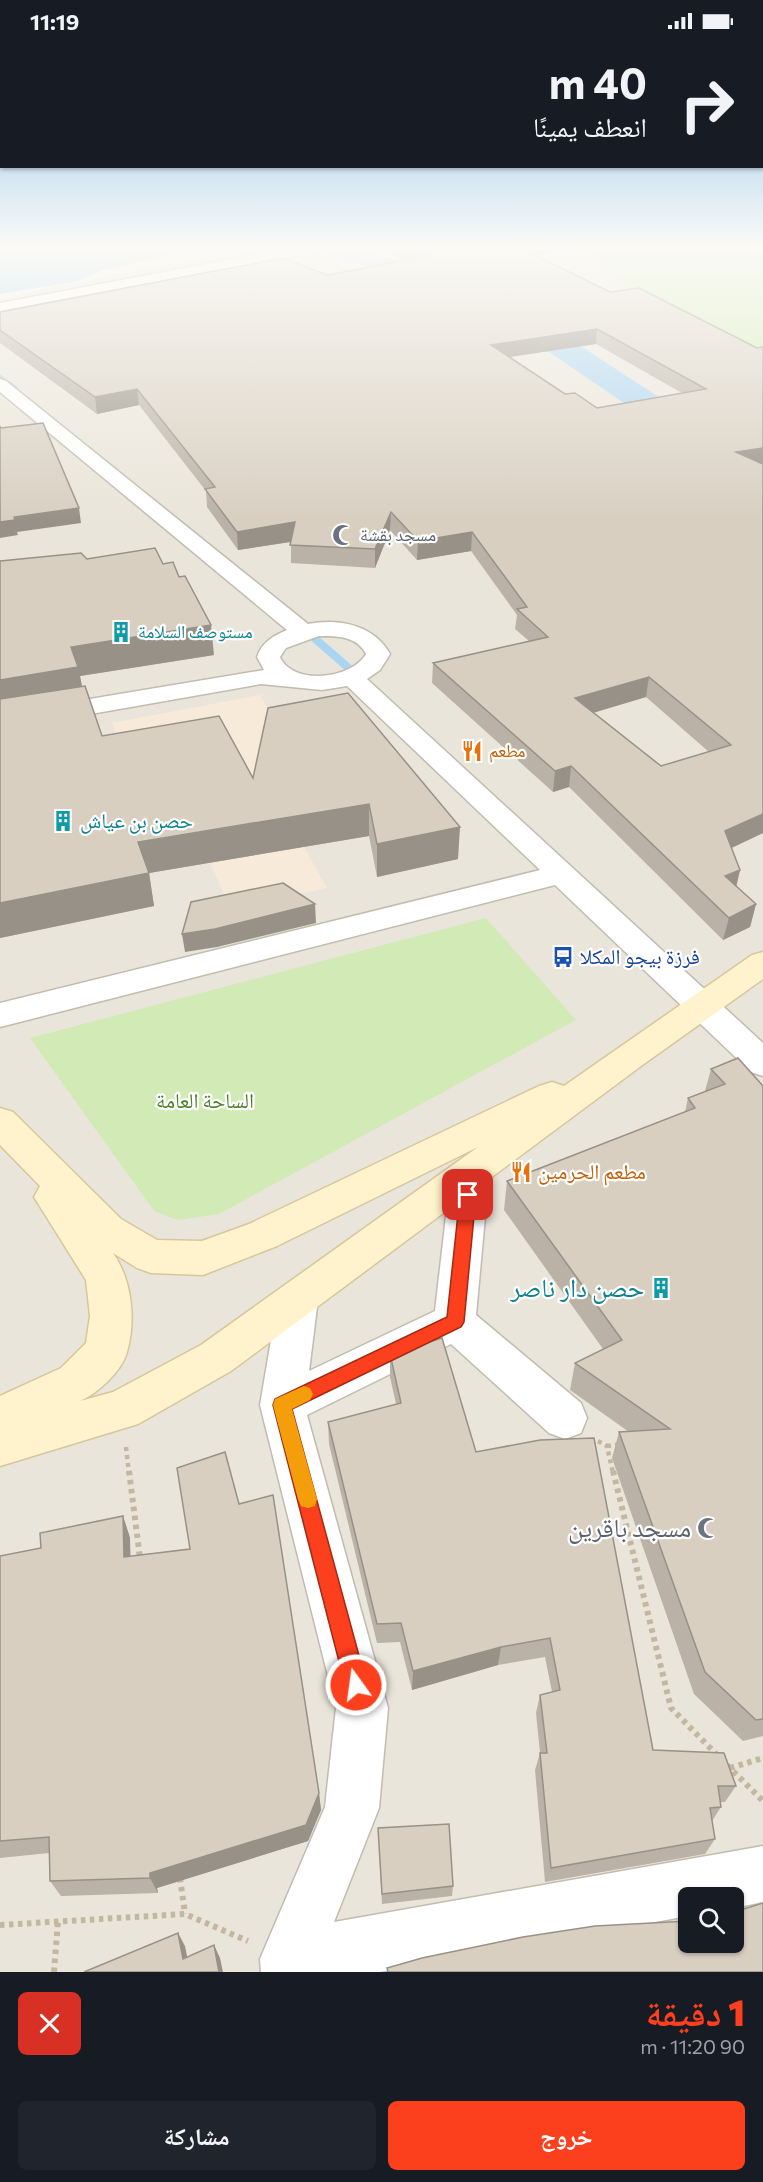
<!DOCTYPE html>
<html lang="ar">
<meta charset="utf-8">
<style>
:root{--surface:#171b24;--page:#20242c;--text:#f1f3f6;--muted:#9ea1a6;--accent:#fc3f1d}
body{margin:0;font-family:Commissioner,"Noto Naskh Arabic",sans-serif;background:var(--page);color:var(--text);direction:rtl;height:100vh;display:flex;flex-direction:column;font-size:22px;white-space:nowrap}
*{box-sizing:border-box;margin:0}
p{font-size:20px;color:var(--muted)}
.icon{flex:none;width:33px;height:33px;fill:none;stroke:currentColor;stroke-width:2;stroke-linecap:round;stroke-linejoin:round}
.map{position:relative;height:1930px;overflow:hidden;direction:ltr}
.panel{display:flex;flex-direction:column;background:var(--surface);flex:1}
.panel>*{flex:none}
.hud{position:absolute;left:0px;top:0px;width:764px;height:126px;box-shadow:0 2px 4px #0004;direction:rtl;background:#171b24;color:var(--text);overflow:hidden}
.buttons{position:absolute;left:678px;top:1845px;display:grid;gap:12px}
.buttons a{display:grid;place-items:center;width:66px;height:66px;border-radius:9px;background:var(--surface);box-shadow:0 2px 4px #0004;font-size:30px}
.pin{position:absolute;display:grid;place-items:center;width:51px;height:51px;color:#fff;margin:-26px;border-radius:12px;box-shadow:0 3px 9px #0006}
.me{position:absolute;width:66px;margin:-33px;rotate:346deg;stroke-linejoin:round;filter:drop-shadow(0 0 4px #0008)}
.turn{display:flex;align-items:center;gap:21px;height:126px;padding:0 18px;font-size:27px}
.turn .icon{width:78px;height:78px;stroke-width:2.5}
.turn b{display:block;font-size:42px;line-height:51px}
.round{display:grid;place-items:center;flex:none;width:63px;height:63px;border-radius:9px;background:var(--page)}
.headline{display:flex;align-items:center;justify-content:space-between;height:102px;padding:0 18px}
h1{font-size:36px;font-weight:800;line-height:45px;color:var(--accent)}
.primary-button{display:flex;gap:12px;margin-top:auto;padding:12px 18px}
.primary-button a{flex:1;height:69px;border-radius:9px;background:var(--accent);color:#fff;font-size:24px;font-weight:800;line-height:69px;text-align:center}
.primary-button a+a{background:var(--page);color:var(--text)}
.status{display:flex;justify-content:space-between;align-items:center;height:42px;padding:0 30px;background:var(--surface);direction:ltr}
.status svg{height:16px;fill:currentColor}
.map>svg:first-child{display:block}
.residential{fill:#eae5da;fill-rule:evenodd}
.commercial{fill:#f7ead8}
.green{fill:#d2eab5}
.water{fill:#a9d4f2}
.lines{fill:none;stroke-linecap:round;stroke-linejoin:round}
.stream-far2{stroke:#a9d4f2;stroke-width:4.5}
.stream-far1{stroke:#a9d4f2;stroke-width:6}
.stream{stroke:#a9d4f2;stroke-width:8}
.river{fill:#a9d4f2;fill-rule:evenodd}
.minor-casing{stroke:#c2bbae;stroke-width:3}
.secondary-casing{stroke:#d6c79b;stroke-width:3}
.path-far1{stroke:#c4b79f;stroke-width:4.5;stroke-dasharray:4 4;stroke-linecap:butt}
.path{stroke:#c4b79f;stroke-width:6;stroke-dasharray:4.5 4.5;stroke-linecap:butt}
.minor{fill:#fff;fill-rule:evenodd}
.secondary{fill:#fff3cd;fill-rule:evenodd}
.wall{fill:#bab2a6;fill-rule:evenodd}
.shaded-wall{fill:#979187}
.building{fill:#d8cfc1;stroke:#979187;stroke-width:1.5;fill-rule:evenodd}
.route{fill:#fc3f1d;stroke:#a42913;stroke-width:1.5}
.slow{fill:#f59e0b}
.labels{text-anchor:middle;stroke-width:4.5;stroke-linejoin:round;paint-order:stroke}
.far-worship-label{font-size:18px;fill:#5b616d;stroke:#fff;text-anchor:start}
.far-culture-label{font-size:18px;fill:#0d838f;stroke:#fff;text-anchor:start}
.far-food-label{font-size:18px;fill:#c56008;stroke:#fff;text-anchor:start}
.culture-label{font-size:21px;fill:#0d838f;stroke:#fff;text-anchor:start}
.transit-label{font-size:21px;fill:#164399;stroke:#fff;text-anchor:start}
.park-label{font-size:21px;fill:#4a7f2a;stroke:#fff}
.food-label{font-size:21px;fill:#c56008;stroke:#fff;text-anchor:start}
.near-culture-label{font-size:26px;fill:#0d838f;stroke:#fff;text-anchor:end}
.near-worship-label{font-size:26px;fill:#5b616d;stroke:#fff;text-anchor:end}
</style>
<div class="status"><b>11:19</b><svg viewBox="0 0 49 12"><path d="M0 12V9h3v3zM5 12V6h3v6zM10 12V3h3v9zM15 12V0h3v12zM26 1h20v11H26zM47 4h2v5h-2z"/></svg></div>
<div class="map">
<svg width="763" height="1930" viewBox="0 0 763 1930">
<rect width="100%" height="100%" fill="#f6f3ec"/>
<path class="residential" d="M239 208H763V1930H0V256ZM688 1856H734V1900H688Z"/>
<polygon class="commercial" points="260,653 284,694 263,732 327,846 231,867 210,821 143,832 126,720 112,681"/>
<g class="green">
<polygon points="581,208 763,208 763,310 635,252"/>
<polygon points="486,876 576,978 219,1172 178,1178 154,1169 30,996"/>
</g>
<polygon class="water" points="0,208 189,208 100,229 79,239 0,252"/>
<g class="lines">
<polyline class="stream-far2" points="0,335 12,345"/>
<polyline class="stream-far1" points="10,343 14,346"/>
<polyline class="stream" points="305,588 359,635"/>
<polygon class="river" points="325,208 364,208 419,225 515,261 686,373 763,399 763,421 662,387 495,273 401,235 328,213"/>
<defs>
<g id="minor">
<polygon points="322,208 316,212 274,217 0,269 0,261 274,209"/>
<path d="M0 337 6 339 308 582C339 576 374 583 390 612L380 628 367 637 763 1001V1034L751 1030 555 843 0 985V961L540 828 347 644 322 648 261 642 0 688V672L264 628 257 615C262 600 273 594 287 588L0 350ZM319 594C337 594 357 594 366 612 352 637 293 644 280 615L286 606Z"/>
<polygon points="470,1116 483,1121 489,1131 476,1273 581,1361 587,1376 581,1391 565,1397 549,1391 451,1302 307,1373 388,1666 379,1766 334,1880 763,1804 763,1860 734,1866 734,1856 688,1856 688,1874 380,1930 261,1930 260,1917 325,1765 336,1666 260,1363 278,1257 284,1245 298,1239 312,1245 318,1257 309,1329 435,1269 451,1131 457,1121"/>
</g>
<path id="secondary" d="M763 910V937L641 1024 231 1329 138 1382 0 1424V1354L61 1326 86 1301 90 1274 86 1238 34 1155 40 1144 0 1103V1066L13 1070 121 1177 157 1198 202 1199 249 1182 539 1044 552 1040 564 1044 752 913ZM478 1105 201 1303 113 1350 80 1359C98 1351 122 1329 127 1310 136 1278 132 1238 113 1211L137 1226 151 1231 203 1233 277 1204Z"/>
</defs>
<use href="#minor" class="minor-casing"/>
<use href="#secondary" class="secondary-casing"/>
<g class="path-far1">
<polyline points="598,1399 607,1404 613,1431"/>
<polyline points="607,1404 621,1402"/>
<polyline points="126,1405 129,1431"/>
</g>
<g class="path">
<polyline points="129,1429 140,1516"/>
<polyline points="613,1429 671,1666 718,1714"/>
<polyline points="727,1723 763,1759"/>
<polyline points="730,1726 763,1716"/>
<polyline points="180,1836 185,1872"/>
<polyline points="0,1883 185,1872 248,1899"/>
<polyline points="54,1930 58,1879"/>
</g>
<use href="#minor" class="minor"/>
<use href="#secondary" class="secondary"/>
</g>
<g class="wall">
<path d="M381 208H579L533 213 610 250 757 306 763 791 732 806 740 828 736 844 756 862 750 885 723 898 569 745 553 750 432 641 433 621 529 599 515 587 517 573 471 509 417 518 390 488 375 526 291 521V500L238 508 207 465 206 449 139 363 97 372 0 301V270L327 233 406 219ZM596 302 682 351 597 366 565 352 509 315ZM646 655 709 710 661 724 593 671Z"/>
<polygon points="87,517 163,522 214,613 80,634 82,644 102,694 253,736 268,666 458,817 377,835 369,794 149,831 154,864 0,896 0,519"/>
<polygon points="711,1027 763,1044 763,1694 743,1699 694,1652 612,1416 619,1390 629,1390 570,1348 575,1321 603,1307 504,1168 507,1139 685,1070 688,1056 705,1049"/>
<polygon points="390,1312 476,1410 653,1708 736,1744 725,1760 720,1760 721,1765 712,1779 715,1797 705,1812 545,1840 535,1728 540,1711 536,1671 540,1653 552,1650 545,1615 498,1623 412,1648 400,1600 377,1601 329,1402 328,1380 396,1362 390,1335"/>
<polygon points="123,1474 130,1496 130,1514 319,1751 321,1768 308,1799 157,1846 158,1851 61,1854 50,1839 49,1811 0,1816 0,1514 41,1506"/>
<polygon points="378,1786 453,1844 452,1854 382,1862"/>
</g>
<g class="shaded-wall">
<polygon points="510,208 579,208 510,215"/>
<polygon points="597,287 596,302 490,318 491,303"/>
<polygon points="137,347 139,363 97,372 95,355"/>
<polygon points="763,406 763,423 736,410"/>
<polygon points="79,466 81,481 17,490 18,493 0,496 0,480 14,475"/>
<polygon points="391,470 390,488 375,526 375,507"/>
<polygon points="295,480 296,499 238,508 237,490"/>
<polygon points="472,490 471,509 417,518 418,499"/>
<polygon points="211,583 214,613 80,634 84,656 0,670 0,638 71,605"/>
<polygon points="649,635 646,655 572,677 575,656"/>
<polygon points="571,724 569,745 553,750 555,729"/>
<polygon points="369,762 369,794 143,832 138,800"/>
<polygon points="763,772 763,791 720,811 725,789"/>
<polygon points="460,785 458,817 377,835 377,802"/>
<polygon points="740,828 735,850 725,834"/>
<polygon points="149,831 154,864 0,896 0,861"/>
<polygon points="315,862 316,881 217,905 185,910 182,892"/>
<polygon points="756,862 750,885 723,898 729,876"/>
<polygon points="123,1474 130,1496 131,1536 124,1515"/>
<polygon points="501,1605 498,1623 412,1648 413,1629"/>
<polygon points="319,1751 321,1768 308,1799 157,1846 158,1851 150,1836 150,1831"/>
<polygon points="178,1891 185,1904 190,1929 183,1917"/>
<polygon points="214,1903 220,1916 223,1930 219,1930"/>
</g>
<g class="building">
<path d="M415 208H524L610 250 639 246 757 306 763 305V406L736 410 763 422V772L725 789 740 828 725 834 756 862 729 876 571 724 555 729 433 621 548 595 517 567 527 565 472 490 418 499 391 470 375 507 290 503 295 480 237 490 205 447 215 445 137 347 95 355 0 288V270L284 216 327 233 430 214ZM597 287 706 347 597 366 575 351 565 352 491 303ZM649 635 731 703 661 724 575 656Z"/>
<polygon points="43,381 79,466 14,475 15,478 0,480 0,384 1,386"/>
<polygon points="155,506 163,522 173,520 179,535 185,534 211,583 71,605 78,625 0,638 0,519 81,511 87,517"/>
<polygon points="85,644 102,694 219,674 253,736 268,666 348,651 460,785 377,802 369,762 138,800 149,831 0,861 0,657"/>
<polygon points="283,841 315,862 215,887 182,892 191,860"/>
<polygon points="738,1016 763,1044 763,1677 756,1678 705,1630 619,1390 670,1387 575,1321 622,1298 507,1139 695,1066 688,1056 725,1042 711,1027"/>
<polygon points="442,1296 476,1410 540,1398 594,1396 653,1708 724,1711 736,1744 718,1744 721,1765 710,1766 715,1797 551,1826 540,1711 547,1711 540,1653 560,1648 550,1596 501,1605 413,1629 401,1581 377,1582 328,1380 401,1361 390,1312"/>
<polygon points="225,1410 239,1462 273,1453 319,1751 306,1783 150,1831 150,1836 50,1839 49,1795 0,1799 0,1514 41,1506 40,1491 123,1474 124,1515 190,1507 177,1426"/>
<polygon points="449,1782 453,1844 382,1852 378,1786"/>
<polygon points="763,1861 763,1930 388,1930 387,1926 422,1916 523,1895 595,1884 688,1879 688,1900 734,1900 734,1870"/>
<polygon points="178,1891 183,1917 214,1903 219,1930 84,1930"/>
</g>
<linearGradient id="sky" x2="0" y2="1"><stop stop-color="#8fc1ec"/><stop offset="0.43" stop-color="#fbfaf6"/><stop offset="1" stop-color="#fbfaf6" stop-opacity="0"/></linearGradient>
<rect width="763" height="479" fill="url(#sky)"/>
<polygon class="route" points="468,1146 474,1148 476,1153 464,1280 461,1285 292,1367 367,1643 364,1650 356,1654 349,1650 345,1643 273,1363 275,1357 447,1275 460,1153 462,1148"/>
<polygon class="slow" points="304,1344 310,1346 313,1352 310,1358 292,1367 317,1457 315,1464 308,1466 301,1464 298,1457 273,1363 275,1357"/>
<defs>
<symbol id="mosque-bare" viewBox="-9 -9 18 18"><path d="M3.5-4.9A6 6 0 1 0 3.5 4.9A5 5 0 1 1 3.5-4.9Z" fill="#6b7280" stroke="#fff" stroke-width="2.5" paint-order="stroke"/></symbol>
<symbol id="building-bare" viewBox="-9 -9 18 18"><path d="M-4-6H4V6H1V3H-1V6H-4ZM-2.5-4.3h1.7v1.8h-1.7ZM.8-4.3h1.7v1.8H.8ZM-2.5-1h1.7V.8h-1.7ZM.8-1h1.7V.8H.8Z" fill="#0f9aa8" stroke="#fff" stroke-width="2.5" paint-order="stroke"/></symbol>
<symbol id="restaurant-bare" viewBox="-9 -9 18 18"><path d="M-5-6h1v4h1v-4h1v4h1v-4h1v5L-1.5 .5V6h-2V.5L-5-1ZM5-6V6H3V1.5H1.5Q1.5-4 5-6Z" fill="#e8710a" stroke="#fff" stroke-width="2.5" paint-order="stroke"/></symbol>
<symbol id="bus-bare" viewBox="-9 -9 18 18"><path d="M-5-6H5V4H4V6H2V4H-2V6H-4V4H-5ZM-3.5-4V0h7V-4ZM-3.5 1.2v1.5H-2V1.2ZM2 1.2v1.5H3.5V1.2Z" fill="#1a4fb4" stroke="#fff" stroke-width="2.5" paint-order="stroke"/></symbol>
</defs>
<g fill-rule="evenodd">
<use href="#mosque-bare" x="328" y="478" width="30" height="30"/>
<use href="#building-bare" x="106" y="575" width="30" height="30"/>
<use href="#restaurant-bare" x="457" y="694" width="30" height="30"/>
<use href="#building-bare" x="48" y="764" width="30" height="30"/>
<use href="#bus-bare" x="548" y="900" width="30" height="30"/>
<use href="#restaurant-bare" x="506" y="1115" width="30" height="30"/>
<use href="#building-bare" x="646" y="1231" width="30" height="30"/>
<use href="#mosque-bare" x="693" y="1471" width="30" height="30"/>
</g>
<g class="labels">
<g class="far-worship-label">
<text x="360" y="499">مسجد بقشة</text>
</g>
<g class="far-culture-label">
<text x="138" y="596">مستوصف السلامة</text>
</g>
<g class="far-food-label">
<text x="489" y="715">مطعم</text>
</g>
<g class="culture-label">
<text x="80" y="786">حصن بن عياش</text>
</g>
<g class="transit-label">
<text x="580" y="922">فرزة بيجو المكلا</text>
</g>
<g class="park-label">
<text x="205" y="1066">الساحة العامة</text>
</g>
<g class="food-label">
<text x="538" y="1137">مطعم الحرمين</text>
</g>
<g class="near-culture-label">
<text x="644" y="1255">حصن دار ناصر</text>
</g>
<g class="near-worship-label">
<text x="691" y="1495">مسجد باقرين</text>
</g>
</g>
</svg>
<div class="buttons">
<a><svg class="icon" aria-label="search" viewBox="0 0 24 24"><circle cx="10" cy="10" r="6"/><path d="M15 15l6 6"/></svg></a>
</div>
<div class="pin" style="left:468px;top:1153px;background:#d93025"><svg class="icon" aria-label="arrive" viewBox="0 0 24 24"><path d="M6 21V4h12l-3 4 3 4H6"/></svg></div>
<svg class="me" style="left:356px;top:1643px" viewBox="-20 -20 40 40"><circle r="17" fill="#fc3f1d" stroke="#fff" stroke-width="3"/><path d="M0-11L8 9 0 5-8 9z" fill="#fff"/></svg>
<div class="hud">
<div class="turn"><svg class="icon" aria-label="right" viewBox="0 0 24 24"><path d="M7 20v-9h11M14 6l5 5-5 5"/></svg><div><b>40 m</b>انعطف يمينًا</div></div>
</div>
</div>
<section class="panel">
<div class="headline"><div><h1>1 دقيقة</h1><p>90 m · 11:20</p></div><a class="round" style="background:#d93025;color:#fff"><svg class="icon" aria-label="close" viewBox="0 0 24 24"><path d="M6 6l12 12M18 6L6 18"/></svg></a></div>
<div class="primary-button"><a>خروج</a><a>مشاركة</a></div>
</section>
